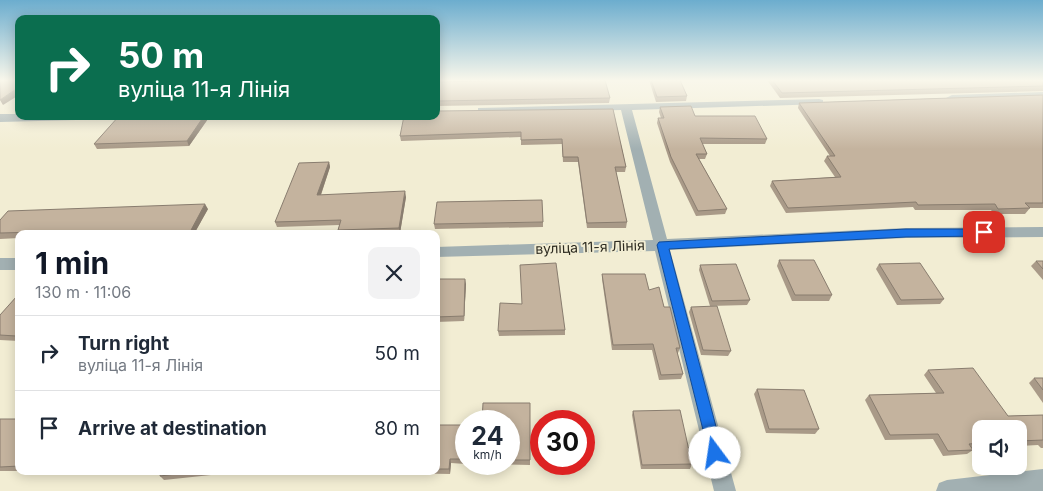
<!DOCTYPE html>
<meta charset="utf-8">
<style>
:root{--surface:#fff;--page:#f2f2f3;--text:#1f2937;--muted:#747a83;--line:#e0e1e3;--accent:#111827}
body{margin:0;font-family:Inter,sans-serif;background:var(--page);color:var(--text);height:100vh;display:flex;flex-direction:column;font-size:19px;white-space:nowrap}
*{box-sizing:border-box;margin:0}
p{font-size:16px;color:var(--muted)}
.icon{flex:none;width:28px;height:28px;fill:none;stroke:currentColor;stroke-width:2;stroke-linecap:round;stroke-linejoin:round}
.map{position:relative;flex:1;overflow:hidden}
.panel{position:absolute;left:15px;top:230px;width:425px;height:245px;display:flex;flex-direction:column;background:var(--surface);border-radius:10px;box-shadow:0 2px 12px #0003}
.panel>*{flex:none}
.banner{position:absolute;left:15px;top:15px;width:425px;height:105px;border-radius:10px;box-shadow:0 2px 12px #0003;background:#0b6e4f;color:#fff;overflow:hidden}
.fabs{position:absolute;left:972px;top:420px;display:grid;gap:10px}
.fabs a{display:grid;place-items:center;width:55px;height:55px;border-radius:10px;background:var(--surface);box-shadow:0 2px 12px #0003;font-size:25px}
.speed{position:absolute;left:455px;top:410px;display:flex;gap:10px;font-size:25px;font-weight:700;text-align:center}
.speed>*{display:grid;place-content:center;width:65px;height:65px;border-radius:50%;background:var(--surface);box-shadow:0 2px 12px #0003;line-height:1}
.speed small{font-size:12px;font-weight:400}
.speed .limit{border:8px solid #d22;background:#fff;color:#111}
.pin{position:absolute;display:grid;place-items:center;width:42px;height:42px;color:#fff;margin:-21px;border-radius:10px;box-shadow:0 2px 8px #0006}
.me{position:absolute;width:55px;margin:-28px;rotate:346deg;stroke-linejoin:round;filter:drop-shadow(0 0 4px #0008)}
.turn{display:flex;align-items:center;gap:18px;height:105px;padding:0 20px;font-size:22px}
.turn .icon{width:65px;height:65px;stroke-width:2.5}
.turn b{display:block;font-size:35px;line-height:42px}
.round{display:grid;place-items:center;flex:none;width:52px;height:52px;border-radius:10px;background:var(--page)}
.head{display:flex;align-items:center;justify-content:space-between;height:85px;padding:0 20px}
h1{font-size:30px;font-weight:700;line-height:38px;color:var(--accent)}
ul{padding:0;list-style:none}
li{display:flex;align-items:center;gap:15px;height:75px;padding:0 20px;border-top:1px solid var(--line)}
li div{flex:1}
li b{display:block;font-size:19px}
li em{font-style:normal}
.map>svg:first-child{display:block}
.lines{fill:none;stroke-linecap:round;stroke-linejoin:round}
.street{fill:#a2b0b2;fill-rule:evenodd}
.wall{fill:#a99a88}
.shaded-wall{fill:#897d6f}
.building{fill:#c4b39e;stroke:#897d6f}
.route{fill:#1a73e8;stroke:#114b97}
.labels{text-anchor:middle;stroke-width:4;stroke-linejoin:round;paint-order:stroke}
.street-label{font-size:14px;fill:#2e2c22;stroke:#f2edd3}
</style>
<div class="map">
<svg width="1043" height="491" viewBox="0 0 1043 491">
<rect width="100%" height="100%" fill="#f2edd3"/>
<g class="lines">
<g class="street">
<polygon points="1043,92 1043,98 952,101 946,98 952,95"/>
<polygon points="819,99 823,100 823,104 632,110 667,239 906,228 1043,227 1043,237 906,238 670,250 736,491 714,491 655,251 436,257 436,247 653,240 621,110 482,113 478,112 478,108"/>
<polygon points="0,114 19,114 19,116 120,116 114,119 0,122"/>
<rect x="0" y="258" width="19" height="12"/>
<polygon points="1043,469 1043,491 936,491 939,483 947,480"/>
</g>
</g>
<g class="wall">
<polygon points="649,80 680,80 687,96 686,101 656,102"/>
<polygon points="767,80 1043,80 1043,91 780,98"/>
<polygon points="436,82 610,98 609,103 436,106"/>
<polygon points="1043,95 1043,208 1030,208 1025,214 994,214 991,210 915,210 913,207 786,213 770,186 772,181 835,177 824,161 827,156 830,156 798,108 799,103"/>
<polygon points="660,107 695,116 767,139 765,144 702,144 707,154 705,159 699,159 727,209 725,214 696,216 670,162 657,123 658,118 661,118 659,112"/>
<polygon points="613,109 626,167 625,172 616,172 627,222 626,228 587,228 578,162 563,162 562,144 521,145 521,137 401,141 400,136"/>
<polygon points="119,116 210,116 189,146 97,149 94,144"/>
<polygon points="329,162 330,167 321,195 406,197 400,233 340,234 338,230 340,225 277,227 275,222"/>
<polygon points="208,209 194,234 19,234 19,238 0,239 0,220"/>
<polygon points="543,222 543,227 435,229 434,224"/>
<polygon points="779,260 832,295 829,301 792,301 777,266"/>
<polygon points="1036,261 1043,261 1043,280 1031,266"/>
<polygon points="879,264 944,299 940,304 897,305 876,269"/>
<polygon points="700,265 750,300 747,305 710,306 699,270"/>
<polygon points="602,274 649,290 664,307 680,348 678,353 677,353 683,374 681,379 659,380 652,350 612,350 602,279"/>
<polygon points="436,279 466,284 464,321 436,322"/>
<polygon points="19,296 19,341 0,340 0,315"/>
<polygon points="691,307 731,351 728,356 701,355 689,312"/>
<polygon points="565,330 565,335 499,336 498,331"/>
<polygon points="928,370 1008,416 1043,415 1043,448 1041,448 1038,445 1019,446 1019,429 981,429 981,448 972,448 973,450 967,454 943,456 933,439 885,440 865,400 869,395 936,393 924,375"/>
<polygon points="1034,378 1043,378 1043,403 1029,383"/>
<polygon points="757,389 819,429 815,434 766,433 754,394"/>
<polygon points="530,403 530,465 472,464 509,464 509,421"/>
<polygon points="633,411 692,464 690,469 641,469 632,415"/>
<rect x="0" y="419" width="19" height="52"/>
<polygon points="436,425 466,425 466,464 451,463 450,474 399,473 398,471 436,471"/>
<polygon points="161,471 239,471 239,472 164,480 160,476"/>
</g>
<g class="shaded-wall">
<polygon points="19,87 19,95 3,105 0,100"/>
<polygon points="204,116 210,116 189,146 187,141"/>
<polygon points="329,162 330,167 319,200 317,195"/>
<polygon points="405,191 406,197 400,233 399,228"/>
<polygon points="205,204 208,209 194,234 190,234 190,232"/>
<polygon points="465,279 466,284 464,321 464,316"/>
<polygon points="450,459 451,463 450,474 449,469"/>
</g>
<g class="building">
<polygon points="0,80 19,80 19,87 0,100"/>
<polygon points="485,80 605,80 610,98 436,101 436,82 485,81"/>
<polygon points="651,80 680,80 687,96 657,97"/>
<polygon points="772,80 1043,80 1043,86 782,93"/>
<polygon points="1043,95 1043,203 1025,203 1030,208 998,209 995,204 918,205 916,202 788,208 772,181 841,177 827,156 835,156 799,103"/>
<polygon points="691,106 695,116 755,116 767,139 700,138 707,154 696,154 727,209 698,211 671,157 658,118 664,118 660,107"/>
<polygon points="613,109 626,167 615,167 627,222 587,223 578,157 563,157 562,139 521,140 521,132 400,136 404,116 436,116 436,111"/>
<polygon points="119,116 204,116 187,141 94,144"/>
<polygon points="329,162 317,195 405,191 399,228 338,230 341,220 275,222 299,163"/>
<polygon points="542,200 543,222 434,224 437,202"/>
<polygon points="205,204 190,232 152,234 79,234 80,231 0,233 0,220 8,211"/>
<polygon points="779,260 814,260 832,295 795,295"/>
<polygon points="1036,261 1043,261 1043,269"/>
<polygon points="556,263 565,330 498,331 500,303 522,304 520,265"/>
<polygon points="920,263 944,299 901,300 879,264"/>
<polygon points="736,264 750,300 712,301 700,265"/>
<polygon points="602,274 645,274 649,290 659,287 664,307 670,307 680,348 676,348 683,374 661,375 653,344 613,345"/>
<polygon points="436,279 465,279 464,316 436,317"/>
<polygon points="17,296 19,296 19,333 16,336 0,335 0,315"/>
<polygon points="717,306 731,351 703,350 691,307"/>
<polygon points="973,368 1008,416 1043,415 1043,440 1019,441 1019,429 981,429 981,443 969,444 973,450 948,451 938,434 890,435 869,395 944,393 928,370"/>
<polygon points="1034,378 1043,378 1043,390"/>
<polygon points="757,389 804,390 819,429 769,429"/>
<polygon points="483,403 530,403 530,460 509,460 509,421 482,421"/>
<polygon points="680,410 692,464 642,465 633,411"/>
<polygon points="0,419 19,419 19,466 0,467"/>
<polygon points="436,425 466,425 466,459 450,459 449,469 436,469"/>
<polygon points="161,471 200,471 160,476"/>
</g>
<linearGradient id="sky" x2="0" y2="1"><stop stop-color="#6cadce"/><stop offset="0.54" stop-color="#f9f7eb"/><stop offset="1" stop-color="#f9f7eb" stop-opacity="0"/></linearGradient>
<rect width="1043" height="149" fill="url(#sky)"/>
<polygon class="route" points="906,229 984,229 990,232 984,236 906,237 669,249 723,453 720,458 715,461 710,458 657,245 659,242"/>
<g class="labels">
<g class="street-label">
<text transform="translate(590 247) rotate(-2)" y="5">вуліца 11-я Лінія</text>
</g>
</g>
</svg>
<div class="fabs">
<a><svg class="icon" aria-label="sound" viewBox="0 0 24 24"><path d="M4 9h4l5-4v14l-5-4H4zM17 9q2 3 0 6"/></svg></a>
</div>
<div class="speed"><div>24<small>km/h</small></div><div class="limit">30</div></div>
<div class="pin" style="left:984px;top:232px;background:#d93025"><svg class="icon" aria-label="arrive" viewBox="0 0 24 24"><path d="M6 21V4h12l-3 4 3 4H6"/></svg></div>
<svg class="me" style="left:715px;top:453px" viewBox="-20 -20 40 40"><circle r="19" fill="#fff"/><path d="M0-13L10 11 0 6-10 11z" fill="#1a73e8"/></svg>
<div class="banner">
<div class="turn"><svg class="icon" aria-label="right" viewBox="0 0 24 24"><path d="M7 20v-9h11M14 6l5 5-5 5"/></svg><div><b>50 m</b>вуліца 11-я Лінія</div></div>
</div>
<section class="panel">
<div class="head"><div><h1>1 min</h1><p>130 m · 11:06</p></div><a class="round"><svg class="icon" aria-label="close" viewBox="0 0 24 24"><path d="M6 6l12 12M18 6L6 18"/></svg></a></div>
<ul>
<li><svg class="icon" aria-label="right" viewBox="0 0 24 24"><path d="M7 20v-9h11M14 6l5 5-5 5"/></svg><div><b>Turn right</b><p>вуліца 11-я Лінія</p></div><em>50 m</em></li>
<li><svg class="icon" aria-label="arrive" viewBox="0 0 24 24"><path d="M6 21V4h12l-3 4 3 4H6"/></svg><div><b>Arrive at destination</b></div><em>80 m</em></li>
</ul>
</section>
</div>
